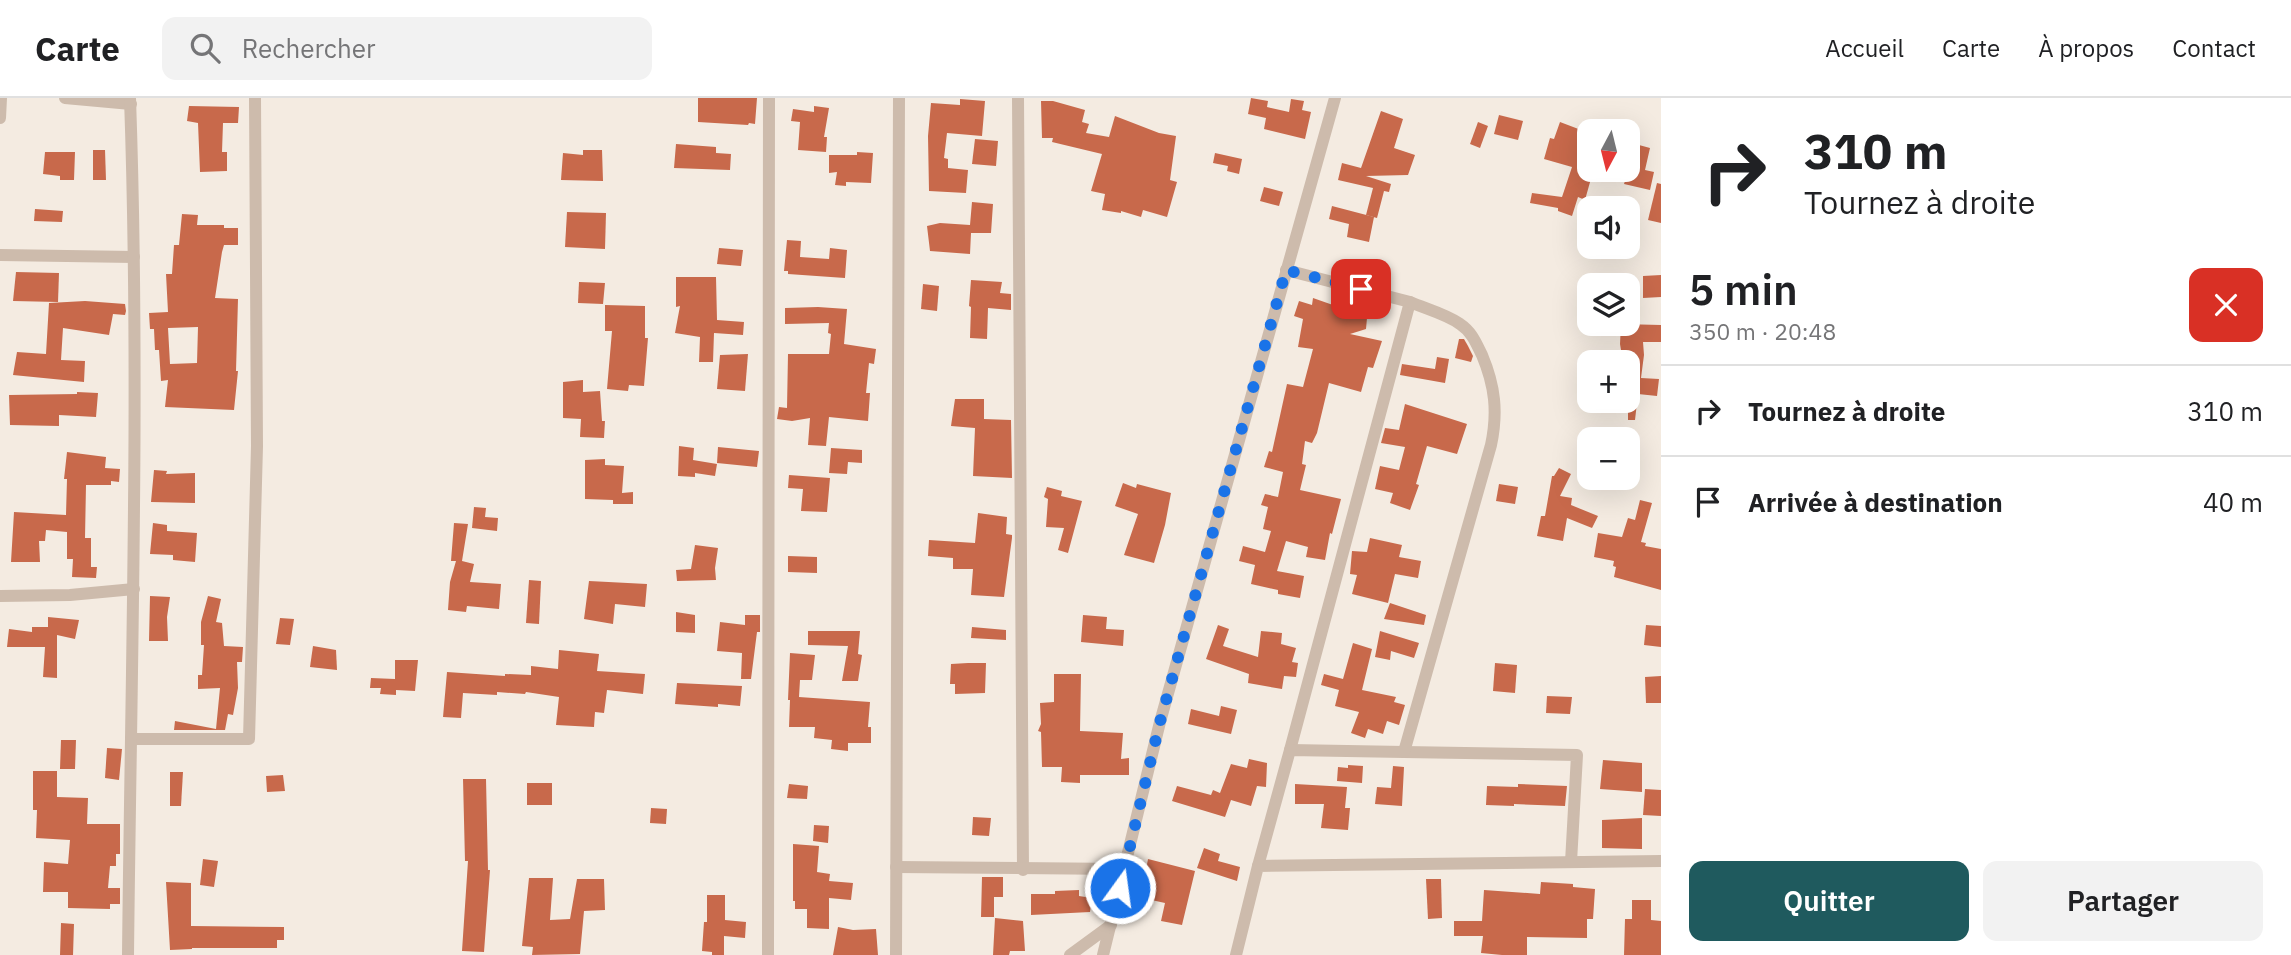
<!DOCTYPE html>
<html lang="fr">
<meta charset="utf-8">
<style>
:root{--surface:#fff;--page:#f2f2f2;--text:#202124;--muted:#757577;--line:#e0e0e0;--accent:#1f5a5e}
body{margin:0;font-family:"IBM Plex Sans",sans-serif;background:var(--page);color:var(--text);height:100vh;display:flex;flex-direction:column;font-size:26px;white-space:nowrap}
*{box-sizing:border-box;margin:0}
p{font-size:23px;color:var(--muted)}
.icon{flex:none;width:38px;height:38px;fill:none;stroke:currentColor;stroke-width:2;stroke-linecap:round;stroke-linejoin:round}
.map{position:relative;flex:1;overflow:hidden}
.panel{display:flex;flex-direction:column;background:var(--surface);width:630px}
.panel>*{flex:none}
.top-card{background:#fff;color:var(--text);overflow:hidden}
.needle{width:46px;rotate:187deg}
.controls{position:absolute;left:1577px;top:21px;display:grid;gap:14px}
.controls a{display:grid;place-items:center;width:63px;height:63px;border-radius:14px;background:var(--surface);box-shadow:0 7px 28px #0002;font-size:35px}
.pin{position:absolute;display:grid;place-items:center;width:60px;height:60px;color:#fff;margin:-30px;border-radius:14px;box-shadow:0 4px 10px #0006}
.me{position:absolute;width:77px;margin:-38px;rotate:14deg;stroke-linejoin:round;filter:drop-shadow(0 0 5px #0008)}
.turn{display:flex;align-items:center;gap:24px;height:147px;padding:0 28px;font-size:32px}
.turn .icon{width:91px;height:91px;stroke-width:2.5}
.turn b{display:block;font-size:49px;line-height:60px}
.round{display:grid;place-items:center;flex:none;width:74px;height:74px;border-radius:14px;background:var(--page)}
.head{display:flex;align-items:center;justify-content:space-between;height:119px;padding:0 28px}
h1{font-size:42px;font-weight:600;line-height:52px}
.cta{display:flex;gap:14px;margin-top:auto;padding:14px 28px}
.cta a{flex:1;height:80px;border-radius:14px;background:var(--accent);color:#fff;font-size:28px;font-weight:600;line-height:80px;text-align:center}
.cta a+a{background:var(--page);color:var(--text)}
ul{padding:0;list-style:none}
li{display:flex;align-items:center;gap:21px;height:91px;padding:0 28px;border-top:2px solid var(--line)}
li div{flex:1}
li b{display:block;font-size:26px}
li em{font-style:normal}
header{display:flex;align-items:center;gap:42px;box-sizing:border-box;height:98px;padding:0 35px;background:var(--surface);border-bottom:2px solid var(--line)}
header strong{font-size:33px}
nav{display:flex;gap:38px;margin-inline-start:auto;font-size:24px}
.search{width:490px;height:63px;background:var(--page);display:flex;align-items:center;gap:18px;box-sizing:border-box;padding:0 24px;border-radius:14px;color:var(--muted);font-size:26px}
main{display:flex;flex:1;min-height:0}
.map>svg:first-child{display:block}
.building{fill:#c8694b;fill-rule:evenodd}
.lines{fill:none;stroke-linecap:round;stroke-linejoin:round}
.minor{stroke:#cdbbac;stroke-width:12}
.route{stroke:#1a73e8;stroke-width:12;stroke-dasharray:0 21.6}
</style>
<header>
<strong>Carte</strong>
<div class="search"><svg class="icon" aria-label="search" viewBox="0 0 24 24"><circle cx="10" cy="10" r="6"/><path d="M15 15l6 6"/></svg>Rechercher</div>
<nav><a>Accueil</a><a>Carte</a><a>À propos</a><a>Contact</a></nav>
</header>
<main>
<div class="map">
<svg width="1661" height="857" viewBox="0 0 1661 857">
<rect width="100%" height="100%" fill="#f4ebe1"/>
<g class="building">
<polygon points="698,0 757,0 755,26 749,25 748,27 698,24"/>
<polygon points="1251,0 1268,3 1267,9 1289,14 1291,1 1304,3 1302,12 1311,14 1305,41 1264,31 1266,20 1248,16"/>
<polygon points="960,1 985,3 982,38 947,35 944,60 948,61 948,70 968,72 966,95 929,93 928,38 931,5 960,7"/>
<polygon points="1041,3 1053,3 1085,12 1082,24 1089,26 1086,35 1109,39 1115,18 1159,35 1176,38 1170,82 1177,84 1167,119 1143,112 1141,119 1121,113 1121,115 1102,112 1105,96 1091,93 1102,56 1052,44 1053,40 1042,40"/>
<polygon points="189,8 239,9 238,25 223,25 222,54 227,54 227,73 200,74 198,25 187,23"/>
<polygon points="814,8 829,10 824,39 827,39 826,54 798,52 800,24 791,23 793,11 814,14"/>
<polygon points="1381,13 1403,21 1394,50 1415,57 1408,77 1366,78 1391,86 1389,94 1384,93 1377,120 1366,117 1373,90 1338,82 1342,65 1361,70"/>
<polygon points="1499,17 1523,23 1518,42 1494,36"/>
<polygon points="1478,24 1488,28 1480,50 1470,46"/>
<polygon points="1560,24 1589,35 1589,72 1628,72 1628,68 1634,69 1639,47 1650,50 1645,72 1654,74 1650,92 1624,86 1625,83 1592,77 1585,102 1578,99 1572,118 1558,113 1558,110 1530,105 1532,95 1562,99 1572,69 1544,61 1550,40 1554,41"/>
<polygon points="975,41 998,43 996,68 972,66"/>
<polygon points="676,46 716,49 716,55 731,56 730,72 674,70"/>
<polygon points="93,52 105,52 106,82 93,82"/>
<polygon points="583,52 602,52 603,83 561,82 563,55 583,57"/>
<polygon points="45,54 75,54 74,82 60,82 60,78 43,76"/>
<polygon points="857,54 873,55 871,85 846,84 846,88 835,87 837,74 829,75 829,57 857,57"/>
<polygon points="1215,55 1242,61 1239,76 1227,73 1228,68 1213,65"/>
<polygon points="1657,85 1661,86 1661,125 1648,122"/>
<polygon points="1264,89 1283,94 1279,108 1260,103"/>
<polygon points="972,104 993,106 991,135 971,135 970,156 930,153 927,128 940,125 970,127"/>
<polygon points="1332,108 1374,119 1369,144 1347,139 1349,126 1329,121"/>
<polygon points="35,111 63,113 62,124 34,123"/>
<polygon points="567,114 606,115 605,151 565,149"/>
<path d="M182 116 198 117 197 127H224V130H238V147H224L222 154 215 200 238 201 236 273H238L234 312 165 309 168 282 161 283 159 252H155L154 231H150L149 215 168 214 166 176H172L174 147H179ZM198 229 197 265 170 266 168 230Z"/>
<polygon points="787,142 801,143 800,159 829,161 830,150 847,152 845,180 788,176 788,173 784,173"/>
<polygon points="719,150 743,152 741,168 717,166"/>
<polygon points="16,174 59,175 58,204 13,203"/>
<polygon points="1661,177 1661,199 1643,200 1643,178"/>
<polygon points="676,179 716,179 717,222 744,224 743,237 714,235 713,264 699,264 700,239 675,235 680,208 676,209"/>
<polygon points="971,182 1002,184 1000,195 1011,196 1011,212 988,210 987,241 970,240 971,209 969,208"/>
<polygon points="579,184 605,185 603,206 578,205"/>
<polygon points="923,186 939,188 937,213 921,211"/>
<polygon points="1313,200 1350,213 1348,219 1367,220 1366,231 1350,236 1382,243 1373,270 1368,269 1361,294 1329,285 1317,335 1312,345 1305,343 1302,366 1306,367 1300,392 1341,401 1332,436 1330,435 1325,462 1306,459 1308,449 1286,443 1277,473 1304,478 1300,500 1278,496 1278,492 1251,486 1255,467 1239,463 1243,448 1265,454 1271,433 1263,431 1268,409 1261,407 1265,396 1278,399 1283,374 1264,369 1269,353 1272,354 1287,286 1303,289 1313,251 1298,249 1303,221 1294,218 1299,203 1312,207"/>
<polygon points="85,203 125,206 126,213 125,217 113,216 109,237 63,230 61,262 85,263 84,284 13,277 17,254 46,256 49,205"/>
<polygon points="605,207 645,208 645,240 648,240 644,288 629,287 628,293 607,291 612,233 605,233"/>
<polygon points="818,209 847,211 844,246 876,251 874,266 869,265 866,295 870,295 868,323 829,319 826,348 808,347 810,320 792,323 777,321 779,309 787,310 788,256 829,256 831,236 828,235 829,225 785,226 785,210"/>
<polygon points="1621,226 1661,227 1661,244 1643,244 1644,257 1641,280 1659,281 1657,298 1638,296 1635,322 1628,322 1628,264 1624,264 1625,258 1622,258 1620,246"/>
<polygon points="1459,241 1464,241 1468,248 1473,258 1471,264 1455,260"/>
<polygon points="748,256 745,293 717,291 720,257"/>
<polygon points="1437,259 1449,261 1445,285 1400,277 1402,266 1435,271"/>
<polygon points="583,282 583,294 600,293 602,323 605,323 604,340 580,339 581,321 563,320 563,284"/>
<polygon points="77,294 98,295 96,319 59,317 59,328 10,327 9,297 77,296"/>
<polygon points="955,301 984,301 984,321 1011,322 1012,380 973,378 975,330 951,328"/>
<polygon points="1405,306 1467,326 1457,356 1427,348 1416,386 1419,387 1410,412 1390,405 1393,395 1375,391 1380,368 1399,372 1405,349 1381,345 1385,330 1399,332"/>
<polygon points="679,348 694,350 693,362 717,366 715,378 695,375 695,379 678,378"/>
<polygon points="718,349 759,353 757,369 717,365"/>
<polygon points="831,350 862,352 862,365 848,364 847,376 829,375"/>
<polygon points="67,354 106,359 105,370 120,371 119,384 111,383 111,387 86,387 85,440 91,440 91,469 97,469 96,480 72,479 73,461 67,461 67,434 46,432 45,443 39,443 40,464 11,464 14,414 66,417 67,381 64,381"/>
<polygon points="605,361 605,367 624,368 622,395 633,394 633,406 613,406 613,402 585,401 585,362"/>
<polygon points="1559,370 1571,376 1560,398 1572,400 1571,407 1598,418 1592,430 1567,420 1563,443 1537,438 1541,418 1545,418 1552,378 1554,378"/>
<polygon points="154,372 167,373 166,376 195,375 195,405 151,404"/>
<polygon points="789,377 830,380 827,414 801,413 803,391 788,390"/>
<polygon points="1123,385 1136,390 1137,386 1171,395 1165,427 1154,465 1124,457 1138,416 1115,408"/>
<polygon points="1499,386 1518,389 1515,406 1496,403"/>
<polygon points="1047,389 1062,393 1061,398 1082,403 1068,455 1058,452 1064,430 1046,429 1048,401 1044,399"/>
<polygon points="1640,402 1652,405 1641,444 1646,445 1645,448 1661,451 1661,492 1614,479 1616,469 1613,468 1614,463 1594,459 1598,435 1622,439 1628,420 1635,422"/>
<polygon points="474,409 486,410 485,419 498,420 497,433 472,430"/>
<polygon points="978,415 1007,419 1006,436 1012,437 1012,440 1004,499 971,497 973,471 953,471 953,460 928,458 929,442 975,445"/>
<polygon points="153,425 167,427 167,433 197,435 195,464 173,462 173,457 150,456"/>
<polygon points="454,425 468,426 462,463 474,466 470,484 501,486 499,511 467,508 466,514 448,512 450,484 456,463 451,463"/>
<polygon points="1370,440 1402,447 1399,459 1421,463 1418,480 1395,476 1388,505 1352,496 1357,477 1350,476 1352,453 1367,454"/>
<polygon points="695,447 718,450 715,470 716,482 677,483 676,472 691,471"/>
<polygon points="788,458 817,459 817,475 788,474"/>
<polygon points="529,482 541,483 539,526 526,525"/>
<polygon points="589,483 647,486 645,509 615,506 613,526 584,521"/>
<polygon points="150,498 170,499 167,519 168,543 149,543"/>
<polygon points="208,498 221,501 216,524 222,525 224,548 243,549 242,564 237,564 238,590 233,617 228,616 225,632 174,632 175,623 216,631 220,590 198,591 198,577 202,577 204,547 201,547 201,524"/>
<polygon points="1390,505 1426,517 1424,527 1384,521"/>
<polygon points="676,514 695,517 695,535 676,534"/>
<polygon points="745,517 760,517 760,534 757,534 751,581 741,581 742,555 717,553 720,524 745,527"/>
<polygon points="1083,517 1107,519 1106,531 1124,532 1123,548 1081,544"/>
<polygon points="48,519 79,522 75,541 57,537 57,580 43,579 45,549 7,549 9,531 32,534 32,529 48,529"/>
<polygon points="280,520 294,521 290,547 276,546"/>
<polygon points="1218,527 1229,531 1223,548 1258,559 1261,533 1282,535 1281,546 1296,550 1292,564 1298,565 1296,579 1284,578 1282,591 1248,585 1249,576 1206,561"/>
<polygon points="1646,527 1661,528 1661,549 1644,547"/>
<polygon points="972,529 1006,532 1006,542 971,540"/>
<polygon points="808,533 860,533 858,556 862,557 858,583 842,583 848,548 808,547"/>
<polygon points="1380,533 1419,545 1414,560 1391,553 1390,562 1375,559"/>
<polygon points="1353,545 1372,551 1362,592 1396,599 1394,604 1405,607 1399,627 1387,623 1383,636 1368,631 1365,640 1351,635 1359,614 1335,608 1339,592 1321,587 1324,576 1343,581"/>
<polygon points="313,548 336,552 337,572 310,569"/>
<polygon points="559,552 599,556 597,573 645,576 643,596 607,592 604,615 595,614 594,629 556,627 559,599 526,594 525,596 497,594 497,597 463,595 461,620 443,619 447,574 505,578 505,576 531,577 531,568 558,571"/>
<polygon points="790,555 815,557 812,582 800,582 799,599 870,604 868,629 871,629 871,645 848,645 848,653 831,651 832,642 814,640 815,629 789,629 790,602 788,602"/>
<polygon points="395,562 418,562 415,593 396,592 396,597 380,596 381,590 370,590 371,580 395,581"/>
<polygon points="968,565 986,565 985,595 955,596 955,586 950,586 951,566"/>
<polygon points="1495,565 1517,567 1515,595 1493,593"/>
<polygon points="1054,576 1081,576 1080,633 1123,635 1121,661 1129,660 1129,677 1080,677 1080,685 1061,684 1062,669 1042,669 1041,634 1038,633 1041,626 1040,605 1054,604"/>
<polygon points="1661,578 1661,605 1646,605 1645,579"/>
<polygon points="677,585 742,588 740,608 718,606 718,609 675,606"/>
<polygon points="1547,598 1572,599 1570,616 1546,615"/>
<polygon points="1221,608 1237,612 1231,636 1188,626 1191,611 1219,618"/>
<polygon points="61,642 76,642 75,671 60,671"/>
<polygon points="107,650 122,651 119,682 105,680"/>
<polygon points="1249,661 1267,665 1266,689 1257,688 1251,708 1231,702 1225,719 1172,703 1177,688 1211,697 1213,692 1220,695 1231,666 1247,670"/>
<polygon points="1603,662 1642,665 1642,694 1600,691"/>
<polygon points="1348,667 1363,668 1362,685 1337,683 1338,669 1348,670"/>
<polygon points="1393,668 1404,669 1402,708 1375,706 1377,689 1391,690"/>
<polygon points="33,673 57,673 57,699 88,700 87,726 120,726 120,756 116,756 116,768 110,768 108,790 120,790 120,806 110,806 110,811 68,810 68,794 43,794 44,764 68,766 70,742 36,740 37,712 33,712"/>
<polygon points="170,674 183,674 181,708 170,708"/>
<polygon points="283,677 285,693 267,694 266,678"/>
<polygon points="463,681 486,681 488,772 490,772 484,854 462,853 468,763 465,763"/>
<rect x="527" y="685" width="25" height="22"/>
<polygon points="789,686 808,688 807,701 787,700"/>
<polygon points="1295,686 1347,689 1345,710 1350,710 1348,732 1321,730 1324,706 1295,706"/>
<polygon points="1518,686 1567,688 1565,708 1514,706 1514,708 1486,707 1487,688 1518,689"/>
<polygon points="1645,691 1661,692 1661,718 1643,717"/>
<polygon points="651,710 667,711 666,726 650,725"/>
<polygon points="973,719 991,720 989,738 972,737"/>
<polygon points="1642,720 1642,751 1602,750 1602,722"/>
<polygon points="814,727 829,728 828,745 813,743"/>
<polygon points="793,746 819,748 817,774 830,776 829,783 853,785 851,802 829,800 829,831 807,830 807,811 795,811 795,803 793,803"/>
<polygon points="1204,750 1220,756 1218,763 1240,769 1237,783 1197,770"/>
<polygon points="203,761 218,763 214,789 200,787"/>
<polygon points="1148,761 1195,773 1182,827 1161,823 1165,805 1147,801 1149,790 1143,788"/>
<polygon points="982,779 1003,779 1003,799 994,799 994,819 981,819"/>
<polygon points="529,780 553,780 550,822 570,821 577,781 604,781 605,812 584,813 580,856 532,857 533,849 522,848"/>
<polygon points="1426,781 1441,781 1442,820 1428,821"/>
<polygon points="166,784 191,785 191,828 284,829 284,842 277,842 277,850 192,850 192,851 170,852"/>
<polygon points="1541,784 1573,786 1573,789 1595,791 1593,821 1587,821 1587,840 1527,839 1527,857 1502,857 1481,855 1483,838 1454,838 1454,823 1482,823 1484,792 1540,796"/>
<polygon points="1079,792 1079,798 1092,800 1090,814 1031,817 1031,796 1055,796 1055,793"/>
<polygon points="707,797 725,797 725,822 746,824 745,840 724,838 724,857 712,857 712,854 702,853 704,824 707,824"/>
<polygon points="1632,802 1651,802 1651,822 1661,823 1661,857 1624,857 1625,821 1632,821"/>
<polygon points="995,820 1023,823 1025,853 1010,853 1009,857 993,857"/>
<polygon points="61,825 74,826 73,857 60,857"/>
<polygon points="838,829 853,832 876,831 878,857 833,857"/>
</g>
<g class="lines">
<g class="minor">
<polyline points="65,0 131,6"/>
<polyline points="1018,0 1023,772"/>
<polyline points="0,20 1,0"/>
<polyline points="0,157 134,159"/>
<polyline points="1286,172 1410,204 1290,652"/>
<polyline points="0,498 70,497 134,491"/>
<polyline points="131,641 249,641 257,348 255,0"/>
<polyline points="1404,654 1577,657 1571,764"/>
<path d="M1258 768 1290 652 1404 654 1491 347C1498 314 1495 288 1482 257 1476 245 1472 234 1460 226 1446 216 1426 211 1410 204"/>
<polyline points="896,769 1124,771 1103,857"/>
<polyline points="1124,771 1160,624 1335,0"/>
<path d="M128 857C131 571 140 286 130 0"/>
<polyline points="768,857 769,0"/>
<polyline points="896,857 899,0"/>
<polyline points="1070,857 1111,827"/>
<polyline points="1236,857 1258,768 1661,763"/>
</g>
</g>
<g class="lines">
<polyline class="route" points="1120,790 1160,624 1286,172 1361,191"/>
</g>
</svg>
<div class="controls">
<a><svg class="needle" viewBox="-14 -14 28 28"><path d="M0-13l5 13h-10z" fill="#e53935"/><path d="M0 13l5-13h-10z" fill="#757577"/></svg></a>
<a><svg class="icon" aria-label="sound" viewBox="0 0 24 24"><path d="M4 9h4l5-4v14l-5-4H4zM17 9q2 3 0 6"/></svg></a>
<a><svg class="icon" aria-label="layers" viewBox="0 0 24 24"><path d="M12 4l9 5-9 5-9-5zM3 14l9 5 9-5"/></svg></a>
<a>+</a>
<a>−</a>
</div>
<div class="pin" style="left:1361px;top:191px;background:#d93025"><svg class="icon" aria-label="arrive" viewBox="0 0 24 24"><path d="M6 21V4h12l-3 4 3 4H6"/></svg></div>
<svg class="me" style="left:1120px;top:790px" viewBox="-20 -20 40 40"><circle r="17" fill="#1a73e8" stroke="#fff" stroke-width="3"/><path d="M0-11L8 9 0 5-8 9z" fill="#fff"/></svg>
</div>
<section class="panel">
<div class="top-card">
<div class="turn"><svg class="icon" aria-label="right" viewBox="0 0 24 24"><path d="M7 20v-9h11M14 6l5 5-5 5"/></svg><div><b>310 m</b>Tournez à droite</div></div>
</div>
<div class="head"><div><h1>5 min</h1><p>350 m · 20:48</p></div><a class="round" style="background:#d93025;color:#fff"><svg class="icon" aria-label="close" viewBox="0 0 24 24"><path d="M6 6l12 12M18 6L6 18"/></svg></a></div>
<ul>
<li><svg class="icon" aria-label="right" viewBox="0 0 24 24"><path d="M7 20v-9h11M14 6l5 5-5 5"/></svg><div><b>Tournez à droite</b></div><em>310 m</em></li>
<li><svg class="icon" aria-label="arrive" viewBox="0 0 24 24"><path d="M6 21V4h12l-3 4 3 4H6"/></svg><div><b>Arrivée à destination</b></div><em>40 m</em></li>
</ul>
<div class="cta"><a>Quitter</a><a>Partager</a></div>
</section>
</main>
